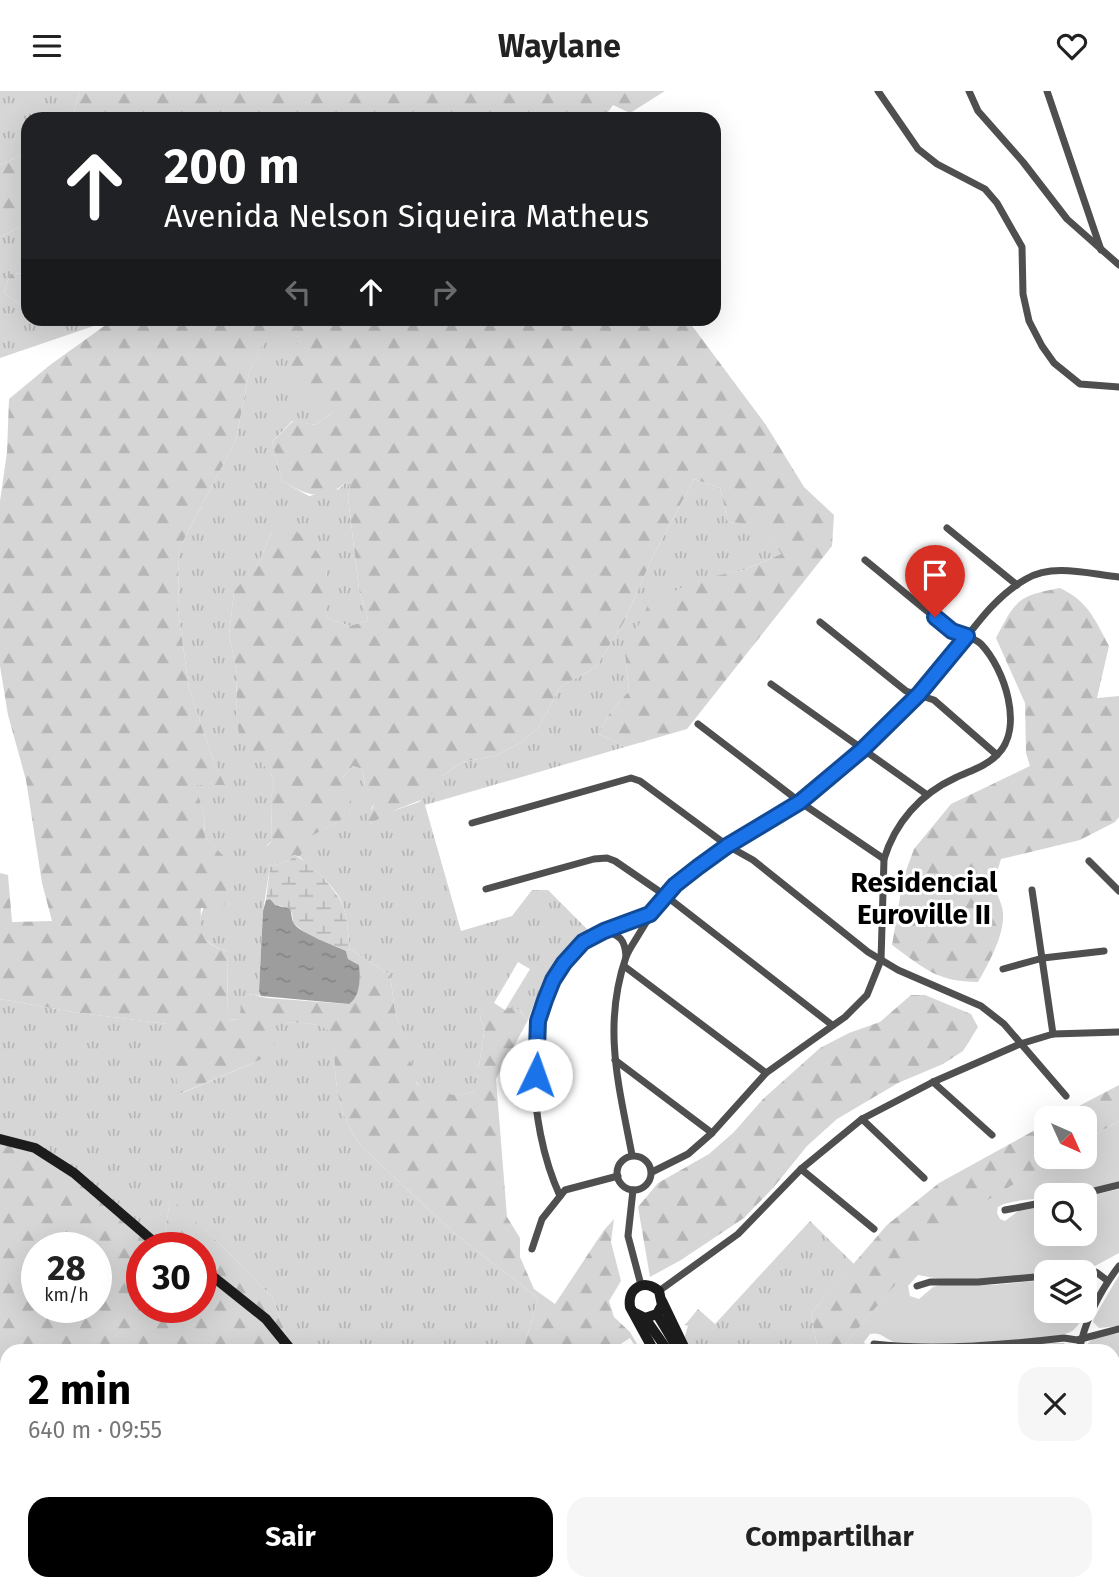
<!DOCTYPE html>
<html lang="pt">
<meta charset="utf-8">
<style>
:root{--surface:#fff;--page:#f6f6f6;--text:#222;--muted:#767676;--accent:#000}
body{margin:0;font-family:"Fira Sans",sans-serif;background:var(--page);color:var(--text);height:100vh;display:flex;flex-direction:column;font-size:26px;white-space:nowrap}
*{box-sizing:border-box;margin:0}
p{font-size:23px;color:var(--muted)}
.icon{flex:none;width:38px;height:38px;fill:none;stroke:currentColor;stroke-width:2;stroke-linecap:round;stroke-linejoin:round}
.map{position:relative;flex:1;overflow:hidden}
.panel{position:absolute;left:0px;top:1253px;width:1120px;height:247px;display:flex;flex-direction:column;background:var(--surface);border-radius:21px 21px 0 0;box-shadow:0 7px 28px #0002}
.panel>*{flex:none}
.banner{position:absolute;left:21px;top:21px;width:700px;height:214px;border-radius:21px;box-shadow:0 7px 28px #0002;background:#202124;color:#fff;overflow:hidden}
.needle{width:46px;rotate:135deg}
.tools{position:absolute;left:1034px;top:1015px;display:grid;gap:14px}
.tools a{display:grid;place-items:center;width:63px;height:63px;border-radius:14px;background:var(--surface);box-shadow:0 7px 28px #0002;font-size:35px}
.speed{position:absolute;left:21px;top:1141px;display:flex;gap:14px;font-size:35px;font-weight:700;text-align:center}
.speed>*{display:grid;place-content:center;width:91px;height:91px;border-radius:50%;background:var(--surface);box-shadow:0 7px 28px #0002;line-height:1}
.speed small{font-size:18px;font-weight:400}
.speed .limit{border:10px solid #d22;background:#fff;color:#111}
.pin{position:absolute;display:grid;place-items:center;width:60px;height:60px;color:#fff;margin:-72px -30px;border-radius:50% 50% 50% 0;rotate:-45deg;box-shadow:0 0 7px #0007}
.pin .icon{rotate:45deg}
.me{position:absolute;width:77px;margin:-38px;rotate:3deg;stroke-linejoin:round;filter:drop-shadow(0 0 5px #0008)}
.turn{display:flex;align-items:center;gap:24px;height:147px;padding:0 28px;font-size:32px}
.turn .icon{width:91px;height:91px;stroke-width:2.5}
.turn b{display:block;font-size:49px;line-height:60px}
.lanes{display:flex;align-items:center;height:66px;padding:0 28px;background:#0003;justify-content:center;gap:35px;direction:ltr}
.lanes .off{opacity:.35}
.round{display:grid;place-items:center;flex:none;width:74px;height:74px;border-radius:21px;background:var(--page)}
.overview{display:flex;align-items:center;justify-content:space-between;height:119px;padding:0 28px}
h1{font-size:42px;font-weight:700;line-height:52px;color:var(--accent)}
.cta{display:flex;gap:14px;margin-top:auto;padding:14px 28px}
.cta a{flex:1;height:80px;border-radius:21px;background:var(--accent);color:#fff;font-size:28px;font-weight:700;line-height:80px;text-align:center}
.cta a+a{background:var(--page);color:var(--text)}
header{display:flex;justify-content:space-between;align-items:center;height:91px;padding:0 28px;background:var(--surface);font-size:32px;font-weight:700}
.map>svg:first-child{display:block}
.grass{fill:url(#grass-tufts);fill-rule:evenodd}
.forest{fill:url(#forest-firs);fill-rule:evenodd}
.wetland{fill:url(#wetland-marsh)}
.garden{fill:#d6d6d6}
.water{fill:url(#water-ripples)}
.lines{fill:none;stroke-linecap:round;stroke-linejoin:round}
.street{stroke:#4f4f4f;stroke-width:7}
.secondary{stroke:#1c1c1c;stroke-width:10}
.route-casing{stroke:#114b97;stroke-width:18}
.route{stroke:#1a73e8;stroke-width:12}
.labels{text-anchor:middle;stroke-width:6;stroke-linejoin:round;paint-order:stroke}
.district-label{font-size:28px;font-weight:bold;fill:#000;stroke:#fff}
</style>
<header><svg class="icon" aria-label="menu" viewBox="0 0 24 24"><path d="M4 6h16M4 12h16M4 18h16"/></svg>Waylane<svg class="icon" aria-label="heart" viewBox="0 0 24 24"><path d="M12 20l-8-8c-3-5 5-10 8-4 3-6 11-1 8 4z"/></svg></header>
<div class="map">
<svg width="1119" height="1499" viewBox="0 0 1119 1499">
<defs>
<pattern id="grass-tufts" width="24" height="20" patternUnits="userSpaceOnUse" patternTransform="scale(1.75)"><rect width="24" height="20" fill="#d6d6d6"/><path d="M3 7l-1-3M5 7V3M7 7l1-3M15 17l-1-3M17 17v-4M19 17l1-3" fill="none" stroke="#b6b6b6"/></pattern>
<pattern id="forest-firs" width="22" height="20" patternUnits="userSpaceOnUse" patternTransform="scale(1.75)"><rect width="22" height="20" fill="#d6d6d6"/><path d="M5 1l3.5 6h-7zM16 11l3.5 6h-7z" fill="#b6b6b6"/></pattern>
<pattern id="wetland-marsh" width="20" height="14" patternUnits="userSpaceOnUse" patternTransform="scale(1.75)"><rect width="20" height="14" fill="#d6d6d6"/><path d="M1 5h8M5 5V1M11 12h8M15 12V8" fill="none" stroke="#b6b6b6"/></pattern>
<pattern id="water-ripples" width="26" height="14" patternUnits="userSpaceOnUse" patternTransform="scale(1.75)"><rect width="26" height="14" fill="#9d9d9d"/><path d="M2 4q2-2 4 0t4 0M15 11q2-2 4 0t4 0" fill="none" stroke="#858585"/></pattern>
</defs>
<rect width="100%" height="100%" fill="#fff"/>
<g class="grass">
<polygon points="0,0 80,0 72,28 28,28 28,61 0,74"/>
<polygon points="28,132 28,182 10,183 4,202 28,219 28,228 53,228 63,231 67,228 114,228 0,267 0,146"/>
<path d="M269 238 300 246 333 321 316 334 292 330 272 351 282 390 309 405 339 398 346 391 350 393 348 406 359 499 368 527 367 530 349 535 327 527 323 509 327 483 272 441 257 475 234 501 229 544 237 583 236 623 263 672 271 682 274 694 271 707 272 750 267 754 270 776 263 820 259 900 261 905 248 903 240 929 227 928 228 861C175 844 211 802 230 772L205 747 204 723 194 693H224L213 669 189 597 178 520 179 458 236 349 249 282Z"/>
<path d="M694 388 720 397 728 431 764 433 781 463 744 479 696 490 625 564 629 600 609 623 599 643 625 656 425 714 461 840 512 825 532 799H548L590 841C558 867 542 890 528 929L520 920 485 919 480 924 481 931 485 935 479 975 468 980 479 986V995L474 1001C453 1005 423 1010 414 986L395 920 390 884 350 858C348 845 348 830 344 818 339 797 315 780 300 766L308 746 336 732 350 720V708L343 686 353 675 362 678 365 694 376 711 372 716 369 734 387 722 419 711 442 685 462 671 495 665 520 652 539 636 560 596 596 576 624 531 652 467ZM518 871 530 878 505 919 494 912Z"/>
<path d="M0 908 73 921 168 933 180 1003 260 969 270 932C289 933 323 927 334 945 334 986 336 1023 362 1056L454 1142 538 1207 523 1260H292L272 1206 218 1151 170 1108 163 1157 0 1051Z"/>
<polygon points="810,1130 854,1173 811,1222 818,1260 689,1260 684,1248 688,1235 685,1234 698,1218 715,1233"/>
<polygon points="486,1493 578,1493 581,1499 493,1499"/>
<polygon points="718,1493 874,1493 881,1499 723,1499"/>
<polygon points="895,1493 1020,1493 1028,1499 902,1499"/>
</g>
<g class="forest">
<polygon points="80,0 665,0 630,22 613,14 603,28 72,28"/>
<polygon points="28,61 28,132 0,146 0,74"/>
<polygon points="28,182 28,219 4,202 10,183"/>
<path d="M114 228H687L766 334 804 396 834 424 832 455 687 638 625 656 599 643 609 623 629 600 625 564 648 514 696 489 744 479 781 463 764 434 728 431 720 397 694 388 652 467 624 531 596 576 560 596 539 636 520 652 495 665 462 671 442 685 444 692C429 710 409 712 389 722 382 725 376 730 369 734L366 733 375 711 365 694 362 678 353 675 343 686C354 693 352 710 349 723L336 732 309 746 300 766 294 764 290 769 270 776 266 756 272 750 271 707 274 694 271 682 240 649 236 623 237 583 229 544 234 500 257 475 272 441 296 440C310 451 327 468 327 487 326 505 323 508 327 527L349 535 367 530 368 527 359 499 348 406 350 393 346 391C322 413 306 403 282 390L272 351 293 330 316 334 333 321 285 287 300 246 269 239 249 282 236 349 179 458 178 520 189 597 213 669 225 694H195L204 723 205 747 230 771 223 821 201 817C200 843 202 853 228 861L227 928 240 929 241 908 248 903 267 907 348 913C360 906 361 887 359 874L348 868 346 860 350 858 390 884 395 920 417 993C434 1007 452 1005 474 1001L479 994V986L466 980 479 975 485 935 481 931 480 924 484 919H506L515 915 528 929 496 988 507 1126 520 1147V1166L534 1198 555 1213 604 1139 614 1128 611 1151 621 1190 609 1210 614 1226 630 1241 641 1260H638L630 1247 622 1252 617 1260H523L538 1207 454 1142 362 1056C336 1023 334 986 334 946 323 927 290 933 271 932L275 953 260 969 179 1003 167 933 73 921 0 908V782L8 784 12 831 52 830 42 792 26 689 8 624 0 575V410L7 361 9 308 50 274Z"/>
<path d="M1060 497C1089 511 1095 529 1109 555L1097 607 1119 605V726L1115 731 1080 749 1001 768 993 794C996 801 1000 809 1002 816 1008 838 989 872 978 891 937 891 924 877 892 854L903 788 914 758 951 713 1030 675 1026 662 1025 612 996 547C1016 509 1017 505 1060 497Z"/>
<polygon points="911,904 925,904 971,923 978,936 963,960 943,973 898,992 837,1028 807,1055 773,1097 744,1127 681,1169 650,1186 638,1116 658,1092 709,1063 734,1041 763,1008 820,957 849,942 880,931"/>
<polygon points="1119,994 1119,1030 1085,1050 1085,1027 1056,1027"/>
<polygon points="1046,1033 1046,1066 1059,1066 946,1135 839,1260 818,1260 811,1222 887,1134 939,1092"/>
<path d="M0 1051 29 1057 79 1088 155 1157H142V1216H201V1157H163L170 1107 218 1151 272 1206 292 1260H7V1493H385L380 1499H0ZM37 1157H96V1216H37Z"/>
</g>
<path class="wetland" d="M294 764C310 770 340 802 344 818 348 830 348 845 350 858L346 860 307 843 293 832 292 822 282 815 274 814 270 808 266 809 270 776 290 769Z"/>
<g class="garden">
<path d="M1119 1030V1091L1072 1103 1046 1104V1106C1033 1109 1008 1109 998 1116L997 1122 1000 1128 1005 1130 1021 1118 1046 1115V1143H1085V1106L1119 1098V1162L1095 1175 1055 1181 987 1188H940L918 1184 908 1195 910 1205 919 1208 933 1196 940 1194H992L1046 1189V1220H1085V1185L1091 1186 1096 1193 1095 1198C1089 1211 1084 1231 1072 1240 1054 1252 927 1253 899 1252 887 1251 882 1240 870 1243L864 1251 869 1260H839L946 1134 1059 1066H1085V1050Z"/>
<polygon points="1119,1184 1119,1235 1099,1237 1093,1231 1094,1227"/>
<path d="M1119 1242V1300L1113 1301V1260H1084C1089 1244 1105 1245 1119 1242Z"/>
<polygon points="1056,1252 1064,1252 1070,1260 882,1260 887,1258 994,1256"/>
</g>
<path class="water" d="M270 808 275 814 290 818C292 823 291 830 295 834 303 843 333 854 346 860L348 868 359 874C361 887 360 906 349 913L261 905 259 900 263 820 266 809Z"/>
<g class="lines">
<g class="street">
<polyline points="878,0 918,58 937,73 985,98 997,112 1022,156 1023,203 1029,230 1042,255 1054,272 1080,293 1119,296"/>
<polyline points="969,0 978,20 1023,71 1067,128 1119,174"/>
<polyline points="1047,0 1101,159"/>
<polyline points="947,437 1017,494"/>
<polyline points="820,531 906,600 934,609 997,664"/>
<polyline points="771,593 926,703"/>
<polyline points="698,633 800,711 884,768"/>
<polyline points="472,732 631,687 640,690 728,755 753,769 868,861 898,879 981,915 1004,933 1066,1005"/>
<polyline points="1089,770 1119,800"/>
<polyline points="486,798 594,768 607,767 615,770 666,805 832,934"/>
<polyline points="1032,799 1053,943"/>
<path d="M605 840C620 844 625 849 626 865"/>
<polyline points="624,875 766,982"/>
<polyline points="1003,878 1043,867 1104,860"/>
<polyline points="615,969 712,1042"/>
<polyline points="933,991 992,1044"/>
<polyline points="862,1028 924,1087"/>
<path d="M632 1064C619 995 602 936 626 866 629 858 635 850 639 843 660 806 691 777 728 754 741 746 756 740 770 731 802 710 833 686 862 660 891 632 920 603 946 572 971 542 991 508 1026 488 1053 472 1089 483 1119 486"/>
<circle cx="634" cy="1082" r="17"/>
<polyline points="801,1078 874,1138"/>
<path d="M652 1081 688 1063 712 1042 766 982 845 926 867 904 881 869 884 768C895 732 920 703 955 687 969 680 985 676 997 664 1025 637 1004 577 981 553 973 545 961 545 952 540 943 535 935 526 927 520 906 503 886 486 865 469"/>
<polyline points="633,1099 628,1145 641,1194"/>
<polyline points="1078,1104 1119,1094"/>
<path d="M560 1105C527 1033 518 910 581 853 599 838 628 831 650 823"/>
<polyline points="1005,1119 1046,1111"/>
<polyline points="532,1158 542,1128 565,1099 618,1085"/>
<polyline points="1078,1181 1096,1181 1108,1190"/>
<polyline points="917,1195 930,1191 978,1191 1046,1185"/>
<polyline points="659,1200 738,1143 801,1078 862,1028 933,991 1020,953 1053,943 1119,941"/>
<path d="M874 1253C933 1260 1005 1254 1064 1247L1077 1249 1119 1238"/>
<path d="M1079 1260C1085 1230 1100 1200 1119 1175"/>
<polyline points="1113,1304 1119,1303"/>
<polyline points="1113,1369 1119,1368"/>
<polyline points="1113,1437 1119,1444"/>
<polyline points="1062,1496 1069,1499"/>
<polyline points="1094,1499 1119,1496"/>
</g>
<g class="secondary">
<polyline points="0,1048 35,1057 74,1082 161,1157"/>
<polyline points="201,1176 266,1228 292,1260"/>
<polyline points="662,1210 686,1260"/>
<path d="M633 1221 645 1227 657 1223 662 1214 659 1200C644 1187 627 1197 630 1216L654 1260"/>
<polyline points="657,1223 679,1260"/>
<polyline points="645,1227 668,1260"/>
<polyline points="477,1493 483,1499"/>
<polyline points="884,1493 892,1499"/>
</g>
</g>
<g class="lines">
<defs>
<polyline id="route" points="536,984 538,930 545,909 553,889 564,872 583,851 604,840 650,823 675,794 698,776 727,755 800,711 862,659 919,603 967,545 952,540 935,526"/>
</defs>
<use href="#route" class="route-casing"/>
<use href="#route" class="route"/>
</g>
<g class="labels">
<g class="district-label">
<text x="924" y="801">Residencial<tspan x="924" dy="32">Euroville II</tspan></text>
</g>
</g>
</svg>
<div class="tools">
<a><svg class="needle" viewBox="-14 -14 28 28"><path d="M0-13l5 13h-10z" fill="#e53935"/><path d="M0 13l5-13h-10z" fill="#767676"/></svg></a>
<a><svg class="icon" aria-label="search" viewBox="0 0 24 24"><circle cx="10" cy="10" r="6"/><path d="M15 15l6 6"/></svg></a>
<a><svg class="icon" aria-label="layers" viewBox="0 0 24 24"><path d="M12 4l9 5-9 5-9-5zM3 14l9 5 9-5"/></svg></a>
</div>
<div class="speed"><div>28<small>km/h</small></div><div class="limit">30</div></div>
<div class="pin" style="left:935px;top:526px;background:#d93025"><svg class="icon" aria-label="arrive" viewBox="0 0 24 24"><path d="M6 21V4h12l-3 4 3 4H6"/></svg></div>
<svg class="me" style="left:536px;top:984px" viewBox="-20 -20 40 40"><circle r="19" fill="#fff"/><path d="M0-13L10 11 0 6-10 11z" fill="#1a73e8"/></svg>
<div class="banner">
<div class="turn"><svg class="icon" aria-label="ahead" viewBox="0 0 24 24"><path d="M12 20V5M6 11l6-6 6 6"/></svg><div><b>200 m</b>Avenida Nelson Siqueira Matheus</div></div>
<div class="lanes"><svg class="icon off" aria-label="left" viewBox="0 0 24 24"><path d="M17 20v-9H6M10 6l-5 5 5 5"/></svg><svg class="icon" aria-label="ahead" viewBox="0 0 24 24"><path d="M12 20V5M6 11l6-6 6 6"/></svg><svg class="icon off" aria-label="right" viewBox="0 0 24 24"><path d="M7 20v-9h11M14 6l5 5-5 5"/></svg></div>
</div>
<section class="panel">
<div class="overview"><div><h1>2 min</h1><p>640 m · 09:55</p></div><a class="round"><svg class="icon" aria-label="close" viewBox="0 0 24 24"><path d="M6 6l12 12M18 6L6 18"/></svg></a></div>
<div class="cta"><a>Sair</a><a>Compartilhar</a></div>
</section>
</div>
